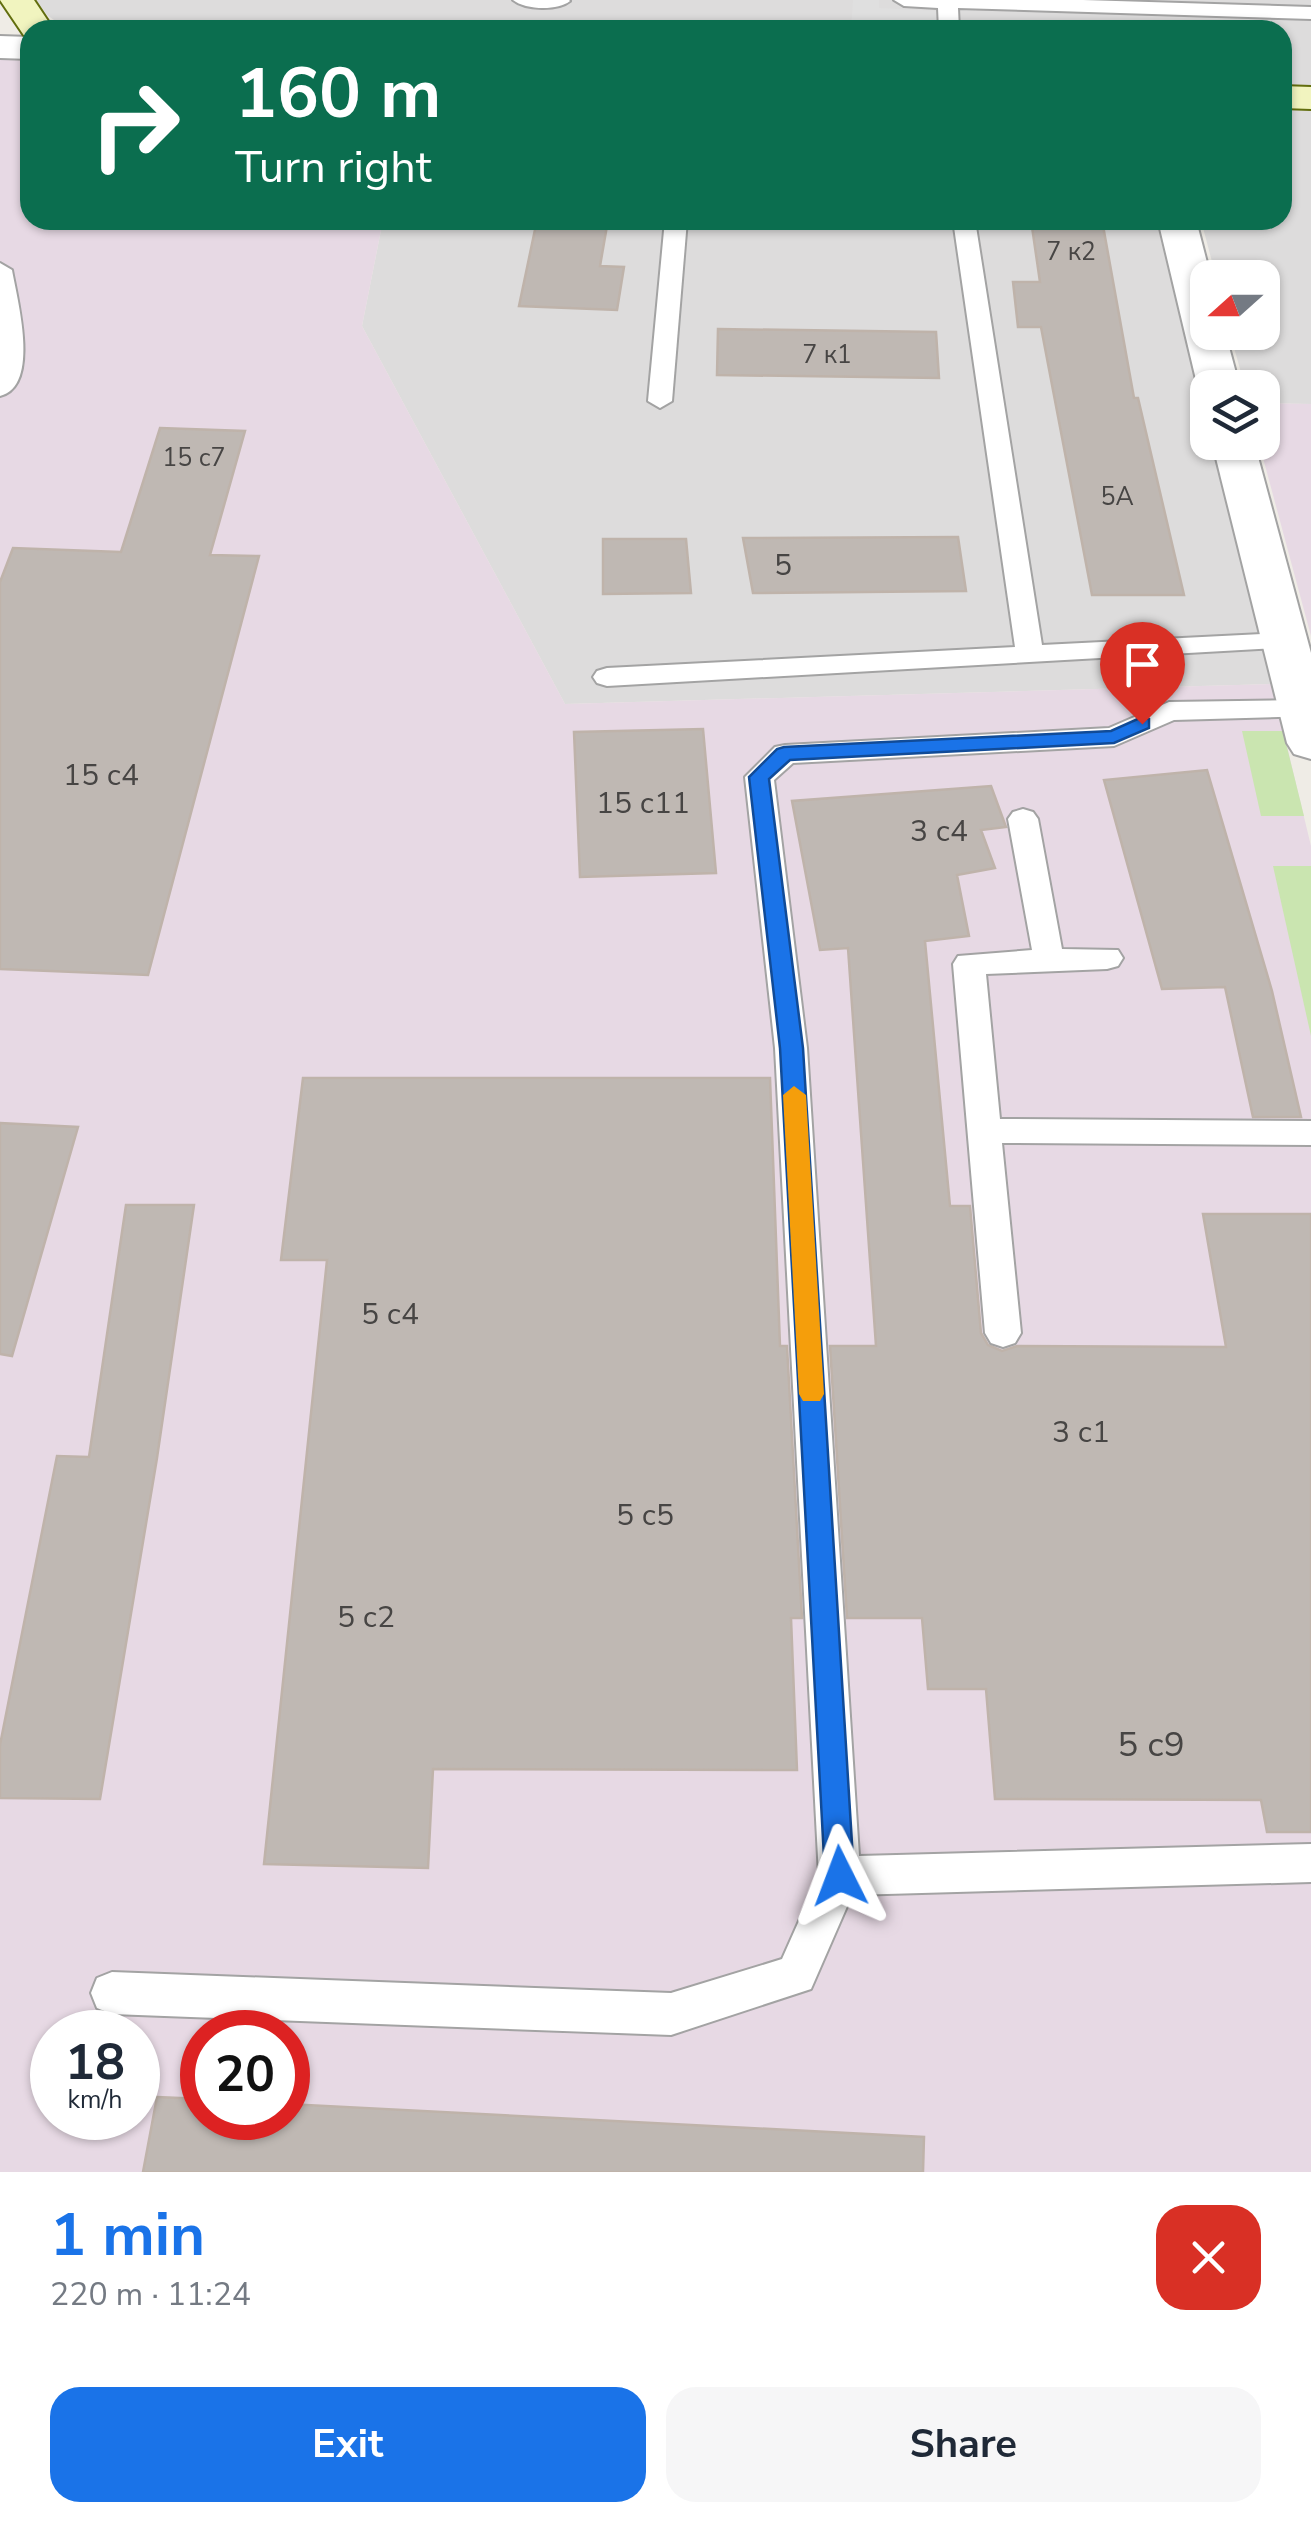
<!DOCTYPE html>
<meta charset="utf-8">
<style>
:root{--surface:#fff;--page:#f6f6f7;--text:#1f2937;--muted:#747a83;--accent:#1a73e8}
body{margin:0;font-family:"Nunito Sans",sans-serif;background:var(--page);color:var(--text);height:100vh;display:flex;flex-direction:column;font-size:38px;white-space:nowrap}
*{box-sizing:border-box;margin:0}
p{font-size:32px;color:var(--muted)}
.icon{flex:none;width:55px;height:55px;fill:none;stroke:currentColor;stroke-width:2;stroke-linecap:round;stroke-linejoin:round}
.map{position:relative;height:2172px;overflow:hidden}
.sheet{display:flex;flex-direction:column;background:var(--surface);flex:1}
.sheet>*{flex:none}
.top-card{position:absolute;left:20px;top:20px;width:1272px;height:210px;border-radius:30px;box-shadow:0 2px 8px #0004;background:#0b6e4f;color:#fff;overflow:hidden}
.needle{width:65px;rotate:249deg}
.tools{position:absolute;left:1190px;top:260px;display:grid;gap:20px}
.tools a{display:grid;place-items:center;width:90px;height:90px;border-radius:20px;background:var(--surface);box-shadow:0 2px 8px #0004;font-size:50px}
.speed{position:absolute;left:30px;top:2010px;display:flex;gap:20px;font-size:50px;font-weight:700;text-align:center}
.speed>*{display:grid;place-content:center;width:130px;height:130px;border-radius:50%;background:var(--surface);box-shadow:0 2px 8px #0004;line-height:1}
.speed small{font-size:25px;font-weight:400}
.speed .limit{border:15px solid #d22;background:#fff;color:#111}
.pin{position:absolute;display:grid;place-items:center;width:85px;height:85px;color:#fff;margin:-102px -42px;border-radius:50% 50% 50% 0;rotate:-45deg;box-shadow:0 0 10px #0007}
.pin .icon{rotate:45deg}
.me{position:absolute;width:110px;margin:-55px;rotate:357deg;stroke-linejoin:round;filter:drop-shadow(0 0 8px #0008)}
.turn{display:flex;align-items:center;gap:35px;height:210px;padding:0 50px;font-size:45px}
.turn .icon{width:130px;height:130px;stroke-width:2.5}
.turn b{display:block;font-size:70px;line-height:85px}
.round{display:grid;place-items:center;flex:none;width:105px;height:105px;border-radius:30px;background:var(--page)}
.headline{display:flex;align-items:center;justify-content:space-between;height:170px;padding:0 50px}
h1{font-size:60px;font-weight:700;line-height:75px;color:var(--accent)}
.primary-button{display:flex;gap:20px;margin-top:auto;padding:20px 50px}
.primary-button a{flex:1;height:115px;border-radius:30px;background:var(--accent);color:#fff;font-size:40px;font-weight:700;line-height:115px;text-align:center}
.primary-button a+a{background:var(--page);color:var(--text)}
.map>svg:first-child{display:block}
.residential{fill:#dddcdc}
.industrial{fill:#e7d9e4;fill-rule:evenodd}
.grass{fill:#cae5b0}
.parking{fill:#dfdfdf}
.building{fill:#bfb8b3;stroke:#bfb3aa;stroke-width:2.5}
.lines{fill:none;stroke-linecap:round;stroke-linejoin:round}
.lane-casing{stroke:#a3a3a3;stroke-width:4}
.street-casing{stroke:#a3a3a3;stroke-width:4}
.secondary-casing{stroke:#626e0e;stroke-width:4}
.lane{fill:#fff;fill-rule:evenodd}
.street{fill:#fff;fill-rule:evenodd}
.secondary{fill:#f1f4bf;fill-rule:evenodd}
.route{fill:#1a73e8;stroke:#114b97;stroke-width:2.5}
.slow{fill:#f59e0b}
.labels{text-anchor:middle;stroke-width:9;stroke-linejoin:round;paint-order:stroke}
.far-number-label{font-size:25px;fill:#474544}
.number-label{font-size:30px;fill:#474544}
.near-number-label{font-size:35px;fill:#474544}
</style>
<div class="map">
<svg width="1311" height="2172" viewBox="0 0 1311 2172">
<rect width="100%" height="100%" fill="#efece6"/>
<g class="residential">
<polygon points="36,0 1311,0 1311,87 1283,86 1282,30 68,30 47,15"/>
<polygon points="1283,109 1311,110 1311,404 1263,403 1262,388 1245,387 1230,333 1262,332 1262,278 1216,277 1201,220 1282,220"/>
<polygon points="383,220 1156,220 1207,427 1208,442 1211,443 1272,684 565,704 362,326"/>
</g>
<g class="industrial">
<path d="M0 59 30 61V220H383L362 326 565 704 1272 684 1311 846V2172H0ZM52 2032H138V2118H52ZM202 2032H288V2118H202Z"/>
<polygon points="1263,403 1311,404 1311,636 1259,443 1262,442"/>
</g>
<g class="grass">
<polygon points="1242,731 1283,731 1304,816 1261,816"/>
<polygon points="1273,866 1311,866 1311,1036"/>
</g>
<polygon class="parking" points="853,0 879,0 879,8 942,11 942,30 851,30"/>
<g class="building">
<polygon points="537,220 608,220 600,266 624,267 617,310 519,306"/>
<polygon points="1031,220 1102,220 1134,398 1138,398 1184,595 1092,595 1041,327 1018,327 1013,282 1040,282"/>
<polygon points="718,329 936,332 939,378 717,375"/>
<polygon points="160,428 245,431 210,555 259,556 148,975 0,969 0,582 13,548 121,552"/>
<polygon points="958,537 966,591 753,593 743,538"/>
<polygon points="603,539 686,539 691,593 603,594"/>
<polygon points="703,729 716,873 580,877 574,732"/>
<polygon points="1207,770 1272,991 1301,1117 1253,1117 1225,987 1162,989 1104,780"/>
<polygon points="991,786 1006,827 981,830 995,868 957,875 969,936 925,941 950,1206 970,1206 981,1333 988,1345 1002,1351 1017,1346 1226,1347 1203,1214 1311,1214 1311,1832 1267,1832 1261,1800 995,1799 986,1689 928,1689 922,1618 847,1618 830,1346 876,1346 848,948 820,950 792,801"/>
<polygon points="303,1078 770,1078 780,1346 787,1346 802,1618 791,1618 797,1770 433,1769 428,1868 264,1864 327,1260 281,1260"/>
<polygon points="0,1123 78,1127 12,1356 0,1354"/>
<polygon points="126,1205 194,1205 157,1458 100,1799 0,1798 0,1745 57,1456 89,1457"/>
<polygon points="157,2097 202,2099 202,2118 288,2118 288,2104 924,2137 923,2172 143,2172"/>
</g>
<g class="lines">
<defs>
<g id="lane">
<path d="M513 0H569L570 1C558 11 525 10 513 0Z"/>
<polygon points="894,0 1083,0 1311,7 1311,19 958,8 959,30 939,30 938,8 904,6"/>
<polygon points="665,220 687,220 672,401 660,408 648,401"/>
<polygon points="953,220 975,220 1042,645 1284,633 1294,635 1298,641 1294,647 607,686 597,683 593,677 597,671 607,668 1015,647"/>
<path d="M0 263 12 270C17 299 41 386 0 396Z"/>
<polygon points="1302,700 1311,702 1311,716 1174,720 1114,746 793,763 774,780 807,1048 859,1856 1311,1844 1311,1882 852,1895 811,1989 671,2035 112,2014 97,2008 91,1993 97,1978 112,1972 671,1993 782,1959 819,1876 775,1048 745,777 775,747 785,745 1109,728 1169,702"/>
<polygon points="1023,809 1033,812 1038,819 1062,949 1118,950 1123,958 1118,966 1107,969 986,974 1000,1119 1311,1121 1311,1145 1002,1143 1021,1333 1015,1343 1003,1347 991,1343 985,1333 953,964 958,956 1032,950 1008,819 1013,812"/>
</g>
<g id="street">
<polygon points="0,36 30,37 30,59 0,58"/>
<polygon points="1158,220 1196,220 1211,278 1208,278 1208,332 1225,332 1240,388 1208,388 1208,398 1198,388"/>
<polygon points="1212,442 1254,442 1311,653 1311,759 1294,754 1287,743"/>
</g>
<g id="secondary">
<polygon points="0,0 34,0 54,30 30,30 30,39 25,37"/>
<polygon points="1282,86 1311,87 1311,109 1282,108"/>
</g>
</defs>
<use href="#lane" class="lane-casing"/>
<use href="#street" class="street-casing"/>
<use href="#secondary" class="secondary-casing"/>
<use href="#lane" class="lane"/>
<use href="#street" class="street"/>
<use href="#secondary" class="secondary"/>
</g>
<polygon class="route" points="1142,717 1149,719 1149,728 1114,743 790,760 769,779 803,1048 854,1876 850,1886 840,1890 829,1886 825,1876 780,1048 749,777 777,749 784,747 1111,731"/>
<polygon class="slow" points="794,1086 806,1095 824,1394 820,1401 803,1401 799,1394 783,1095"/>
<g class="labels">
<g class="far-number-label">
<text x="1071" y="260">7 к2</text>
<text x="827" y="363">7 к1</text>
<text x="194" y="466">15 с7</text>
<text x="1117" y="505">5А</text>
</g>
<g class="number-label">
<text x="783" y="575">5</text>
<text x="101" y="785">15 с4</text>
<text x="643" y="813">15 с11</text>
<text x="939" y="841">3 с4</text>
<text x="390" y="1324">5 с4</text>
<text x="1081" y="1442">3 с1</text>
<text x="645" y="1525">5 с5</text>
<text x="366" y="1627">5 с2</text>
</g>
<g class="near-number-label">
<text x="1151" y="1756">5 с9</text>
</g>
</g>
</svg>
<div class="tools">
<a><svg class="needle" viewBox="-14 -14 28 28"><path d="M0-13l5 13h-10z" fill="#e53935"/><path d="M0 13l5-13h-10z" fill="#747a83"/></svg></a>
<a><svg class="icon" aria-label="layers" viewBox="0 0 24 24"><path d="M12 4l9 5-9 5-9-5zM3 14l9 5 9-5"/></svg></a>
</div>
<div class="speed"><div>18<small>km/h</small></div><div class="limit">20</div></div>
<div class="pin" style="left:1142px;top:724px;background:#d93025"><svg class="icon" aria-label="arrive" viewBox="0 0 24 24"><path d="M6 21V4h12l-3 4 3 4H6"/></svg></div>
<svg class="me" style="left:840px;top:1876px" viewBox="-20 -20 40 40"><path d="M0-17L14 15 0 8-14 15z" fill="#1a73e8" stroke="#fff" stroke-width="4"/></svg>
<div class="top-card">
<div class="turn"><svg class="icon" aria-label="right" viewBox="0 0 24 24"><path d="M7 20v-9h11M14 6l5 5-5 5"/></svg><div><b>160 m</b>Turn right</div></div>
</div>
</div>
<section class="sheet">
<div class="headline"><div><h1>1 min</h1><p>220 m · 11:24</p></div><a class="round" style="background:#d93025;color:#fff"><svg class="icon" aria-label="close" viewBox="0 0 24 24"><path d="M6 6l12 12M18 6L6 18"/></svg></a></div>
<div class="primary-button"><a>Exit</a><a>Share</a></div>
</section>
